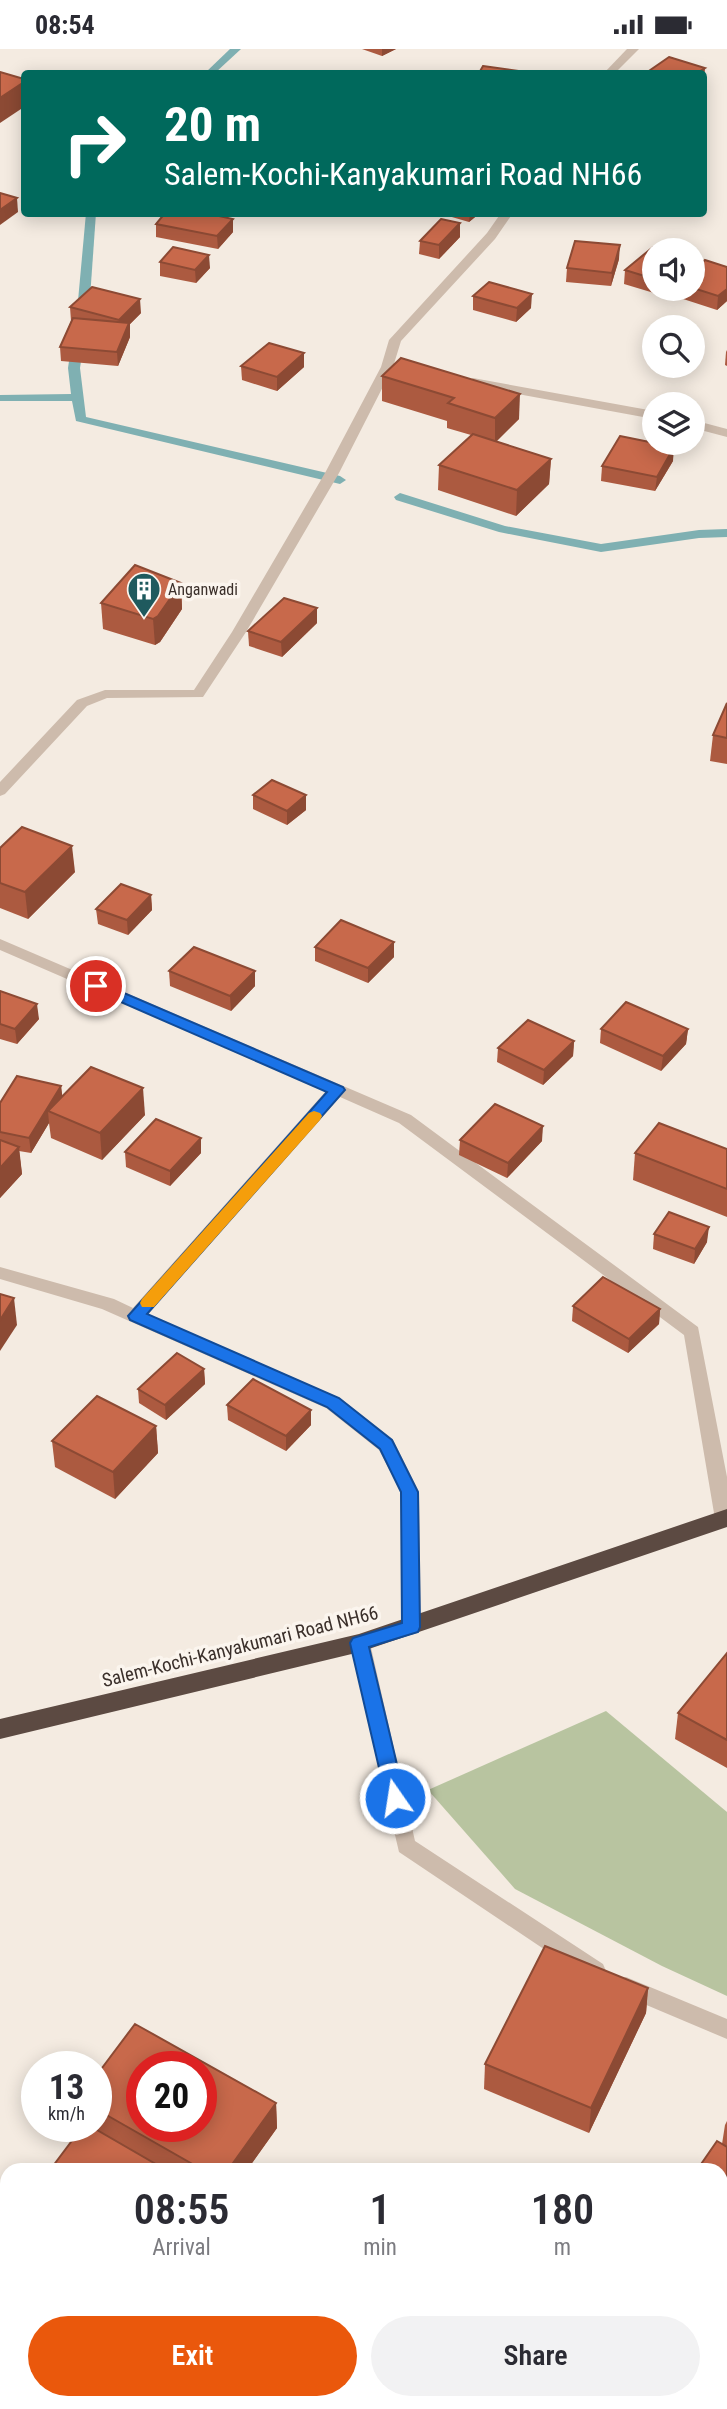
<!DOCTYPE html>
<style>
:root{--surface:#fff;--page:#f2f2f3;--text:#2b2b33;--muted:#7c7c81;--accent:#ea580c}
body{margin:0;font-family:"Roboto Condensed",sans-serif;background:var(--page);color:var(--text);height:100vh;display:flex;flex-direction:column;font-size:26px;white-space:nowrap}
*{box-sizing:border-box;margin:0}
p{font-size:23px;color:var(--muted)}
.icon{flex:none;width:38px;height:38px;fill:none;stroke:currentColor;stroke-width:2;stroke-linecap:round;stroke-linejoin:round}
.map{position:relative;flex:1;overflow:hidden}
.details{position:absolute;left:0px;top:2114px;width:728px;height:247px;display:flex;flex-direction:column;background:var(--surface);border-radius:21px 21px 0 0;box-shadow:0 4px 18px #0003}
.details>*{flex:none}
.hud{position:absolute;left:21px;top:21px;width:686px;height:147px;border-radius:7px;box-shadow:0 4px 18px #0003;background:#00695c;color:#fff;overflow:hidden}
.buttons{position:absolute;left:642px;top:189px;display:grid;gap:14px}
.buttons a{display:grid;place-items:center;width:63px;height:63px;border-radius:50%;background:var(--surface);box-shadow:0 4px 18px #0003;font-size:35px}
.speed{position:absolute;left:21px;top:2002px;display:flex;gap:14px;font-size:35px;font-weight:700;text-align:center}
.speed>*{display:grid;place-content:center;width:91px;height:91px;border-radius:50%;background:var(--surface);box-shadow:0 4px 18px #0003;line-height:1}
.speed small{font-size:18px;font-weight:400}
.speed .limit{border:10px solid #d22;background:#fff;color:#111}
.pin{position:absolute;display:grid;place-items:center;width:60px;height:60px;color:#fff;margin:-30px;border:4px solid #fff;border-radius:50%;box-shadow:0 2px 7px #0007}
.me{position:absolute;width:77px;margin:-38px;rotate:347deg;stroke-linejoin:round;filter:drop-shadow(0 0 5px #0008)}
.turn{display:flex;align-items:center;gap:24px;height:147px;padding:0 28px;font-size:32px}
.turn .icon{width:91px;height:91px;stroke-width:2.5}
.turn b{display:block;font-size:49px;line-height:60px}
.eta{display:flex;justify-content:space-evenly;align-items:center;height:119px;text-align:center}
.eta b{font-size:42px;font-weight:600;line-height:49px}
.button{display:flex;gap:14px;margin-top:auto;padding:14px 28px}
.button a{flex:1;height:80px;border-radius:42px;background:var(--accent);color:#fff;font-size:28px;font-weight:600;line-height:80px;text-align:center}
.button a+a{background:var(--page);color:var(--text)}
.status{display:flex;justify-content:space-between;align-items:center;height:49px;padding:0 35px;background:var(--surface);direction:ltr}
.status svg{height:19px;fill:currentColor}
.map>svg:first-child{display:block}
.green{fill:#b8c4a0}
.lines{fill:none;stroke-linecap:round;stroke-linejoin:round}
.stream{fill:#7fb0b2;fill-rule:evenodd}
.lane{fill:#cdbbac;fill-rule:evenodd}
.street{fill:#cdbbac;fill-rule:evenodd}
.highway{fill:#5c4a42;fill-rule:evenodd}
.wall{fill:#ac5a40}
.shaded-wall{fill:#8c4a34}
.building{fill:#c8694b;stroke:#8c4a34;stroke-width:2;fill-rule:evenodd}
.route{fill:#1a73e8;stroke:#114b97;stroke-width:2}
.slow{fill:#f59e0b}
.labels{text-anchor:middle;stroke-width:7;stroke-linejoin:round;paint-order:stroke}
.far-poi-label{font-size:16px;fill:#3b302b;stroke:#fbf5ee;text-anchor:start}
.street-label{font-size:19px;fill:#3b302b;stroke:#fbf5ee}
</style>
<div class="status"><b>08:54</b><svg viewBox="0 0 49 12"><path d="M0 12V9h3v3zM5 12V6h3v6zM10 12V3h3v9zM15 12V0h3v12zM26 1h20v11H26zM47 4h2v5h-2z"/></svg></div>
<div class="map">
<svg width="727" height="2360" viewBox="0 0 727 2360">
<rect width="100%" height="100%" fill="#f4ebe1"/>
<polygon class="green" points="606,1662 727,1763 727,1947 662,1917 515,1840 428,1741"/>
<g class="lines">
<g class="stream">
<polygon points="230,0 241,0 215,24 205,24"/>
<polygon points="86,164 96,164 89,263 83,266 77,263"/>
<polygon points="78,289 84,292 80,319 86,368 340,427 346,431 340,435 76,372 72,352 0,352 0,346 71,345 68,319 72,292"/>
<polygon points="400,444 505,477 601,495 699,481 727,480 727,488 699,489 601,503 499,483 396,451 394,448"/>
</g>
<g class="lane">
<polygon points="360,1586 367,1588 370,1594 415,1792 603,1915 606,1922 603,1929 595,1931 587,1929 399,1803 350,1594 353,1588"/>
<polygon points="626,1928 727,1970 727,1990 618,1944 615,1937 618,1930"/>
</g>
<g class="street">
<polygon points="627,0 639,0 615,24 604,24"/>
<polygon points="501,164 513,164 495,190 401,292 393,318 339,424 246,583 203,648 107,649 87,657 5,745 0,747 0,733 77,651 105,641 194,641 232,583 325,424 381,318 389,291 487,184"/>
<polygon points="473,329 654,362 654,370 468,336 467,333"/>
<polygon points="693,371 727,380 727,388 693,379"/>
<polygon points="0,890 411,1066 698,1278 727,1428 727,1477 718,1475 715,1470 684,1286 399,1074 340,1048 148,1265 340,1349 393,1391 419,1443 421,1578 418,1584 411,1586 404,1584 401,1578 401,1443 379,1401 326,1359 102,1260 0,1230 0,1218 114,1250 133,1259 326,1042 0,901"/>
</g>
<polygon class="highway" points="727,1460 727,1478 360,1603 0,1690 0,1670 359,1585"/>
</g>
<g class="wall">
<polygon points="362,0 396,0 382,7"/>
<polygon points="438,164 480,164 469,173"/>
<polygon points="233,170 233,183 218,200 156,188 156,175"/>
<polygon points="460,188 439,210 419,205 420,192"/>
<polygon points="654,201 654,240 672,240 664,247 624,235 625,221"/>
<polygon points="619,210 611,237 566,233 567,219"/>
<polygon points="160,213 210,219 196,234 160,227"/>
<polygon points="727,218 727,252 717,261 677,248 677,240 693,240"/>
<polygon points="473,247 531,259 516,273 473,261"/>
<polygon points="70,258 141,264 130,275 130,288 118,317 61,312 60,298 71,272"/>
<polygon points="727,301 727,317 725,316 726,303"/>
<polygon points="304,304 304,318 277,342 242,331 241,317"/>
<polygon points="401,309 519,370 496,392 551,410 549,435 516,467 438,441 439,416 471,386 447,379 447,372 382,352 382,327"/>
<polygon points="673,412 655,442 601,432 602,417"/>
<polygon points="181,534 182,560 160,593 155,596 103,580 101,554"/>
<polygon points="317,574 282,608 249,597 248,582"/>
<polygon points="727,654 727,715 710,712 713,686"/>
<polygon points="253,746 306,746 306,761 287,776 253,760"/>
<polygon points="0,799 75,823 28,870 0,859"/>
<polygon points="151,846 152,861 128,886 98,875 96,860"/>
<polygon points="394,893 394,908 368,934 315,912 315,898"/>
<polygon points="169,922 255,922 255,937 231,962 170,937"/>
<polygon points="0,942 39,970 17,995 0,990"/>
<polygon points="601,980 688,980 686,995 661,1022 600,994"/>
<polygon points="574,992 573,1007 543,1036 497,1013 498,999"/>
<polygon points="61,1037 62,1048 145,1066 102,1111 51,1089 49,1074 31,1104 19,1102 22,1125 0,1149 0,1054"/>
<polygon points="460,1091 542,1092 507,1129 459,1106"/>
<polygon points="727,1100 727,1168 633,1131 635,1104"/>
<polygon points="125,1103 201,1104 170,1137 126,1118"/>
<polygon points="654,1185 707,1193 694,1215 653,1200"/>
<polygon points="573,1257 660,1260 659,1275 628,1304 572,1272"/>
<polygon points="204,1320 205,1335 166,1371 139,1354 138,1340"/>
<polygon points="227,1356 311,1376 286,1402 228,1371"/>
<polygon points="156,1377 158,1404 115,1450 55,1418 52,1392"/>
<polygon points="727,1604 727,1719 675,1690 678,1664"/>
<polygon points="648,1939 646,1964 589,2084 484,2040 485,2015"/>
<polygon points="96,2027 276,2054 277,2079 247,2121 50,2121 83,2077 96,2077"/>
<polygon points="727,2072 727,2205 721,2202 721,2121 722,2095 725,2076"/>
<polygon points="568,2354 691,2354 688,2360 580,2360"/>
</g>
<g class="shaded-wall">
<polygon points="382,0 396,0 382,7"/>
<polygon points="705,19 704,32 704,24 697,24"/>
<polygon points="24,33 24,58 0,74 0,49"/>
<polygon points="17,149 18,163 0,176 0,161"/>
<polygon points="470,164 480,164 469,173"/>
<polygon points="233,170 233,183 218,200 217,187"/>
<polygon points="460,174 460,188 439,210 439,196"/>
<polygon points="620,196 619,210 611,237 612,224"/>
<polygon points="209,206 210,219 196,234 195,221"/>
<polygon points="664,240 672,240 664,247"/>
<polygon points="727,240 727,252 717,261 718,247"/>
<polygon points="532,245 531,259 516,273 517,259"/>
<polygon points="140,250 141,264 130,275 130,288 118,317 117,303 119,284 119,271"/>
<polygon points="304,304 304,318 277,342 277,328"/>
<polygon points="520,345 519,370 495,394 495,369"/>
<polygon points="674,398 673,412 655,442 657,428"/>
<polygon points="551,410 549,435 516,467 517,441"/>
<polygon points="181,534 182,560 160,593 155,596 153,570"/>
<polygon points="317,559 317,574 282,608 281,593"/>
<polygon points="306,746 306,761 287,776 287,762"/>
<polygon points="72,797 75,823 28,870 25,843"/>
<polygon points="151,846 152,861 128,886 127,871"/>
<polygon points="394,893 394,908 368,934 368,919"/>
<polygon points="255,922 255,937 231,962 230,947"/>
<polygon points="37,955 39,970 17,995 15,980"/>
<polygon points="688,980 686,995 661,1022 663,1007"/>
<polygon points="574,992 573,1007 543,1036 544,1021"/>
<polygon points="61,1037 63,1052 48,1062 49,1074 31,1104 29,1089"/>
<polygon points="143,1039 145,1066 102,1111 100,1084"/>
<polygon points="543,1077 542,1092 507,1129 508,1114"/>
<polygon points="201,1089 201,1104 170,1137 170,1122"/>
<polygon points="19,1098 22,1125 0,1149 0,1119"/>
<polygon points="709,1178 707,1193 694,1215 695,1200"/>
<polygon points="14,1249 17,1276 0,1302 0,1271"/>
<polygon points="660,1260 659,1275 628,1304 629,1290"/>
<polygon points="204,1320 205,1335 166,1371 165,1356"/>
<polygon points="311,1361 311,1376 286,1402 286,1387"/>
<polygon points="156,1377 158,1404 115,1450 113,1423"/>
<polygon points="648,1939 646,1964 589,2084 591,2059"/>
<polygon points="276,2054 277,2079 247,2121 228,2121"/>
<polygon points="683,2354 691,2354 688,2360 680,2360"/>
</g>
<g class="building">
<polygon points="669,8 705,19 697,24 646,24"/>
<polygon points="483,17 526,23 524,24 479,24"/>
<polygon points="0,23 24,30 24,33 0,49"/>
<polygon points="0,144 17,149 0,161"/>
<polygon points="165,164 205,164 233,170 217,187 156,175"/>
<polygon points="441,170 460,174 439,196 420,192"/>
<polygon points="575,192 620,196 612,224 567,219"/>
<polygon points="173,198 209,206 195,221 160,213"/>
<polygon points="653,198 664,201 654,201 654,230 625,221"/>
<polygon points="705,211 727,218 727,240 718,247 693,239 693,222"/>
<polygon points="489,233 532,245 517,259 473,247"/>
<polygon points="92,238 140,250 119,271 70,258"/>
<polygon points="73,269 129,274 117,303 60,298"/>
<polygon points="269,294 304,304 277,328 241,317"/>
<polygon points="401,309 520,345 495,369 448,354 454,349 382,327"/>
<polygon points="473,385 551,410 517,441 439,416"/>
<polygon points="620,387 674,398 657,428 602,417"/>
<polygon points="135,516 181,534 158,567 153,570 101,554"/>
<polygon points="284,549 317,559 281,593 248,582"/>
<polygon points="727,654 727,689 713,686"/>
<polygon points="272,731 306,746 287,762 253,746"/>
<polygon points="22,778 72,797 25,843 0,834 0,799"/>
<polygon points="121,835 151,846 127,871 96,860"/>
<polygon points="341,871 394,893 368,919 315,898"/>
<polygon points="194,898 255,922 230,947 169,922"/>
<polygon points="0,942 37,955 15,980 0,975"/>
<polygon points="626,953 688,980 663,1007 601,980"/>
<polygon points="528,971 574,992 544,1021 498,999"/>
<polygon points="91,1018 143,1039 100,1084 48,1062"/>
<polygon points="17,1027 61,1037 29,1089 0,1083 0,1054"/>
<polygon points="495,1055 543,1077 508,1114 460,1091"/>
<polygon points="156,1070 201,1089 170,1122 125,1103"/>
<polygon points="659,1074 727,1100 727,1140 635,1104"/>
<polygon points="0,1091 19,1098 0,1119"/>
<polygon points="669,1163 709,1178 695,1200 654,1185"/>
<polygon points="603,1228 660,1260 629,1290 573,1257"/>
<polygon points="0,1245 14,1249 0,1271"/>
<polygon points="177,1304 204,1320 165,1356 138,1340"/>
<polygon points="253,1330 311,1361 286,1387 227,1356"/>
<polygon points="97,1347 156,1377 113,1423 52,1392"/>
<polygon points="727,1604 727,1691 678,1664"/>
<polygon points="545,1897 648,1939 591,2059 485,2015"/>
<path d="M135 1975 276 2054 228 2121H203L96 2060V2027ZM142 2018H201V2077H142Z"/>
<polygon points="83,2077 90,2077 166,2121 50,2121"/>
<polygon points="717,2092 727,2098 727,2179 721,2175 721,2121 697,2121"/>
<polygon points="463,2354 517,2354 528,2360 459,2360"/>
<polygon points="615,2354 683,2354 680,2360 627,2360"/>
</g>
<polygon class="route" points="96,932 343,1038 345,1041 147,1265 339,1349 392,1391 418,1443 420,1578 418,1583 369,1598 405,1749 402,1754 395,1757 389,1754 386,1749 350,1594 353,1589 402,1574 401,1443 380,1400 327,1358 130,1271 128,1267 327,1043 91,940 89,937"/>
<polygon class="slow" points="314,1062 320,1064 322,1067 320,1071 154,1258 142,1258 140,1254 142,1250 309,1064"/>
<defs>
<symbol id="building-pin" viewBox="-11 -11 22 30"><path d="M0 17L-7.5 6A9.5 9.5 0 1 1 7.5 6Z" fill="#1f5a5e" stroke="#fbf5ee"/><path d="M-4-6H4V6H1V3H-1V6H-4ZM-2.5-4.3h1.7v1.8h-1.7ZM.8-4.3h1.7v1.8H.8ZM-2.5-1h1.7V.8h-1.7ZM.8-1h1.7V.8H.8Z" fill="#fff"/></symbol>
</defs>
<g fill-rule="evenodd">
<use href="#building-pin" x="125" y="521" width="38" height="52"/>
</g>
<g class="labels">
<g class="far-poi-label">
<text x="168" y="546">Anganwadi</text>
</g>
<g class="street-label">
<text transform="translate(240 1597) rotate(-14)" y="7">Salem-Kochi-Kanyakumari Road NH66</text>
</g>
</g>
</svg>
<div class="buttons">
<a><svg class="icon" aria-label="sound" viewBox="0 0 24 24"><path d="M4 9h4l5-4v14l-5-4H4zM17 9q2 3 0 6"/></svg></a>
<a><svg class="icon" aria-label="search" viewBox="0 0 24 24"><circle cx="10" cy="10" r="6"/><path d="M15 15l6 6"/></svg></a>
<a><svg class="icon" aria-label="layers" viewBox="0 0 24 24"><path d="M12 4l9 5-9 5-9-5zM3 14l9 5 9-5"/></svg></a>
</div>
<div class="speed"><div>13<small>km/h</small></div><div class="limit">20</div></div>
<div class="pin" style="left:96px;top:937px;background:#d93025"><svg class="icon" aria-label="arrive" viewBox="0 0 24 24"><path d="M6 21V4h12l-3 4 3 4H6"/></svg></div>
<svg class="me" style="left:395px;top:1749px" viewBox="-20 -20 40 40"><circle r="17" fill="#1a73e8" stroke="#fff" stroke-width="3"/><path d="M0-11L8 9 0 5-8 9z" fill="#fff"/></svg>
<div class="hud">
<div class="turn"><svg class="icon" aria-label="right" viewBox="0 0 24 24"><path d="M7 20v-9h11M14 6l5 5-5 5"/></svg><div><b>20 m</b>Salem-Kochi-Kanyakumari Road NH66</div></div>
</div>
<section class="details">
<div class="eta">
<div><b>08:55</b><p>Arrival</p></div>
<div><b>1</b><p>min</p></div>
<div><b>180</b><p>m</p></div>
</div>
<div class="button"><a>Exit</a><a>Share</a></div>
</section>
</div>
